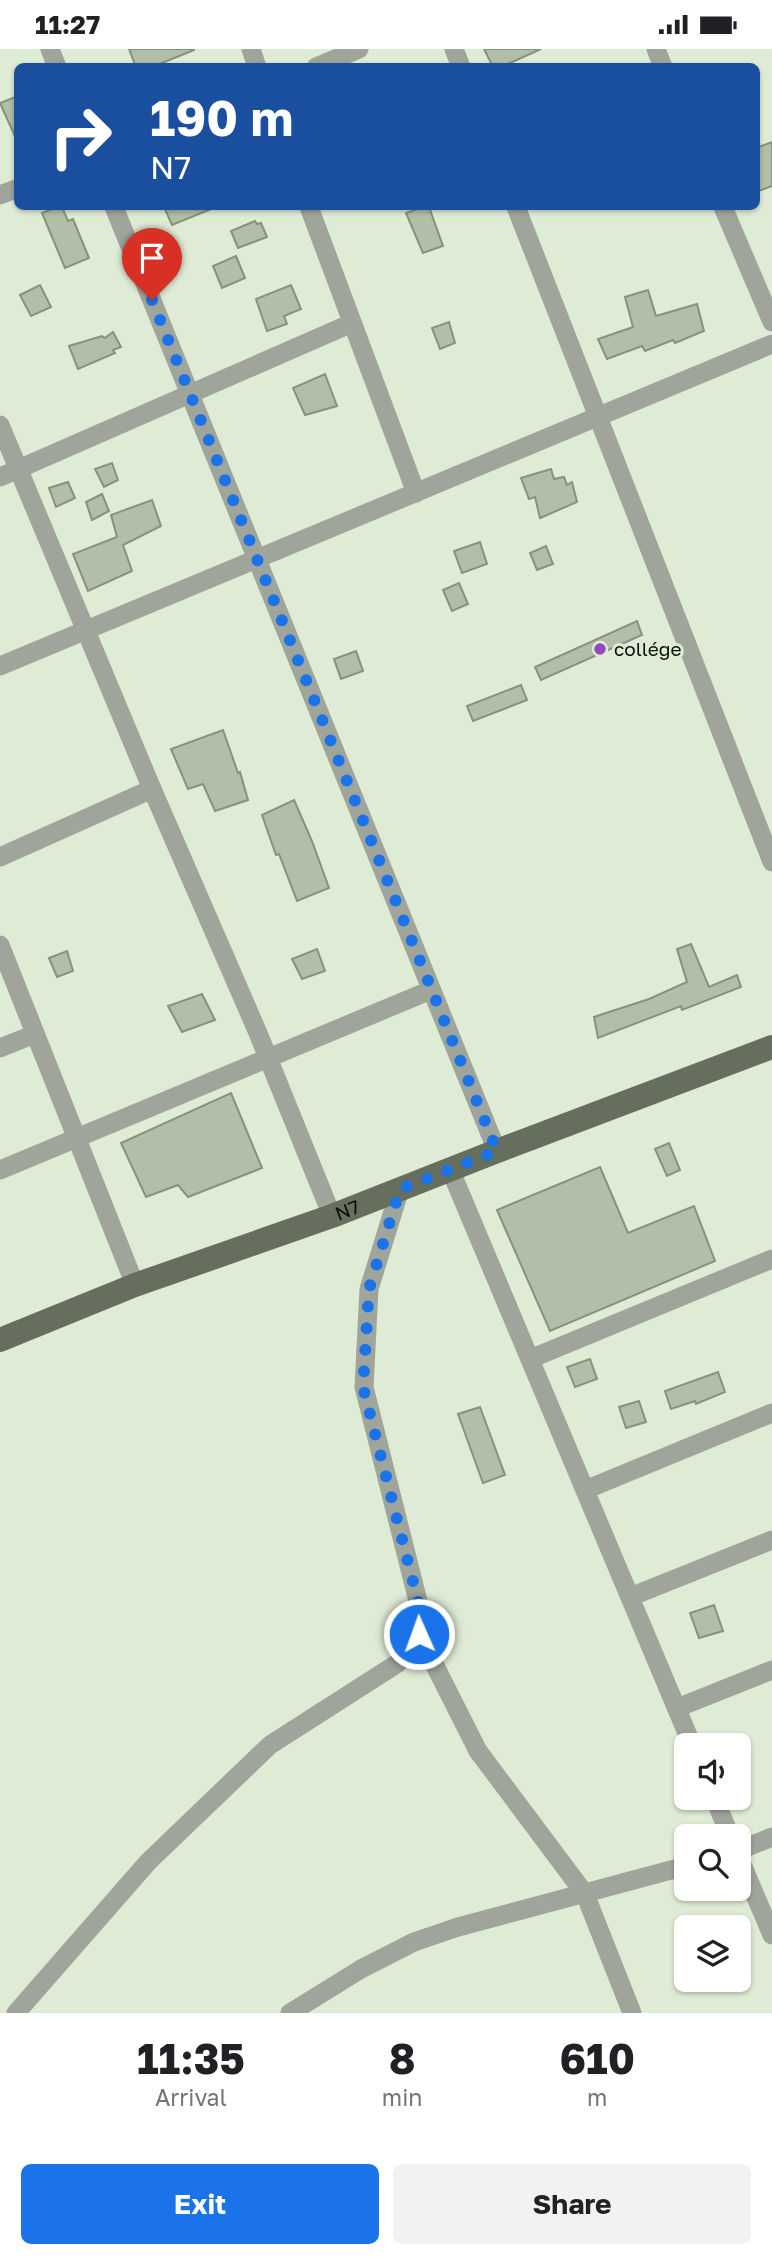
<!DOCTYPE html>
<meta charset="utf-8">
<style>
:root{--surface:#fff;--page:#f2f2f2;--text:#202124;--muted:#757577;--accent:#1a73e8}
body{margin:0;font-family:"Golos Text",sans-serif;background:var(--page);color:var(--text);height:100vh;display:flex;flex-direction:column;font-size:26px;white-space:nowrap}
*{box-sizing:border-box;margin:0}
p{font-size:23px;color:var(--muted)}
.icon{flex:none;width:38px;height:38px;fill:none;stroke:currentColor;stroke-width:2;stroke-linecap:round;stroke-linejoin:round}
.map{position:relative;height:1964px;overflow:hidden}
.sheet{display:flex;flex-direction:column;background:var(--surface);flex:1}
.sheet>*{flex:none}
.guide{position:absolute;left:14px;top:14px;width:746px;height:147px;border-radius:10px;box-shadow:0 2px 5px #0004;background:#1a4fa0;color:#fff;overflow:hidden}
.controls{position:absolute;left:674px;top:1684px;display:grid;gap:14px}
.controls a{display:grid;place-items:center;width:77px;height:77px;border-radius:10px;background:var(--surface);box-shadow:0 2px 5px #0004;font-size:35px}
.pin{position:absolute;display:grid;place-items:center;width:60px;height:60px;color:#fff;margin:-72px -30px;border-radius:50% 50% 50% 0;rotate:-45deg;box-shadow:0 0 7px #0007}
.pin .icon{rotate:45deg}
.me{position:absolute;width:77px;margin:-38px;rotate:358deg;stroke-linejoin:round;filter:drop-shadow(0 0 5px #0008)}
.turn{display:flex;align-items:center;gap:24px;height:147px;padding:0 21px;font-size:32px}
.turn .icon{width:91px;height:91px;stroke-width:2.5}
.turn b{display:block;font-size:49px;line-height:60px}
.eta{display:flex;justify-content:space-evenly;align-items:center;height:119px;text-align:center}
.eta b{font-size:42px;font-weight:700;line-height:49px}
.primary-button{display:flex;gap:14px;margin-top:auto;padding:14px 21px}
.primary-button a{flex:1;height:80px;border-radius:10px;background:var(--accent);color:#fff;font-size:28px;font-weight:700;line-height:80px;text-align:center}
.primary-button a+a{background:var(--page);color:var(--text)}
.status{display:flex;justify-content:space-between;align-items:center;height:49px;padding:0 35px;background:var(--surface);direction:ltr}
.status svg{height:19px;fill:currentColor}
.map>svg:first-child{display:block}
.building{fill:#b2bea8;stroke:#87927e;stroke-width:2}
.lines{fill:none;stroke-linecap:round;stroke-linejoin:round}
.minor{stroke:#a0a59c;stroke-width:19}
.major{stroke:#666f5e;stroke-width:24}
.route{stroke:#1a73e8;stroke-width:12;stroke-dasharray:0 21.6}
.poi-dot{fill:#924bbe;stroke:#dfecd5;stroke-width:2.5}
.labels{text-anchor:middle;stroke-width:6;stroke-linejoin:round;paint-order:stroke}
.poi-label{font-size:19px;fill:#090d06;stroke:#dfecd5;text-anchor:start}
.street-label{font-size:19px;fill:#090d06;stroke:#dfecd5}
</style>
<div class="status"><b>11:27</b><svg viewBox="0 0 49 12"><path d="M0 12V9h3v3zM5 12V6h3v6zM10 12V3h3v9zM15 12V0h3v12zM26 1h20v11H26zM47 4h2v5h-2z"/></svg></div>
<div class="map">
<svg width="772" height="1964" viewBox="0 0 772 1964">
<rect width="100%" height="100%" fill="#dfecd5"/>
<g class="building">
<polygon points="129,0 194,0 194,1 152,18 136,18"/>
<polygon points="484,0 541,0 501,18 493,18"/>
<polygon points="18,47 18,94 0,54"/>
<polygon points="772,93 772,137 756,143 756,99"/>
<polygon points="57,158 62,158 68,172 73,170 89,209 65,219 42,164"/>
<polygon points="164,158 216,158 172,176"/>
<polygon points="423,158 429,158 443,197 423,204 406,164"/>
<polygon points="255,172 257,175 261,174 267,188 238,199 231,182"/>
<polygon points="236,207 245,229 222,239 213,217"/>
<polygon points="40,236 51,258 31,267 20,246"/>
<polygon points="291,236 301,260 284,267 287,275 267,282 256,250"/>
<polygon points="648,241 656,267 697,255 704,282 675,294 673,291 645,302 642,297 607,310 598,290 633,278 625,248"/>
<polygon points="449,273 455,294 440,300 432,279"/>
<polygon points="113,283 121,298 113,301 115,304 78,320 69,297 102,287 105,289"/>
<polygon points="325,325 337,357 305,366 293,339"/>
<polygon points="112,414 118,431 104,438 95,420"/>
<polygon points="551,420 554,430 564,428 567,436 572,433 577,453 540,469 535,448 529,450 521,429"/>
<polygon points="68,433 75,449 56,458 49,439"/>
<polygon points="102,445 109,462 92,471 86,453"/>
<polygon points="152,451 161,477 123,496 132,522 88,542 73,505 117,488 111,466"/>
<polygon points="480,493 487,515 462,524 454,502"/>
<polygon points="546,497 553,515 537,521 530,504"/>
<polygon points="459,534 468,555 452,562 443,541"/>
<polygon points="637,572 642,586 541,631 535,618"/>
<polygon points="356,602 363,622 341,630 334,610"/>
<polygon points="521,636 527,651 473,672 467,657"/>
<polygon points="223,681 238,724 240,723 248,751 215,762 203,735 188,740 171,700"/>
<polygon points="294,751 312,792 329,839 297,852 279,805 276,806 262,766"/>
<polygon points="691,895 709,938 737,926 741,938 682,961 681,957 598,989 594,968 649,950 687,933 677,900"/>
<polygon points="317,900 325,922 302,930 292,910"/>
<polygon points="67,902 73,922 57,928 49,909"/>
<polygon points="202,945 215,971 182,983 168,957"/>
<polygon points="231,1044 262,1119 188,1148 178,1136 146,1148 121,1094"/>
<polygon points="669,1094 680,1121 667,1127 655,1100"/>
<polygon points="600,1118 628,1184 694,1157 715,1212 550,1282 497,1161"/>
<polygon points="590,1310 597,1330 575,1338 567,1318"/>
<polygon points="718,1323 725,1343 696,1355 695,1352 671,1360 665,1342"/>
<polygon points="639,1352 646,1373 626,1379 619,1358"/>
<polygon points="480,1358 505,1426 483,1434 458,1365"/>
<polygon points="714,1556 723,1582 699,1589 690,1564"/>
</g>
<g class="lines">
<g class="minor">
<polyline points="50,0 57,18"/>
<polyline points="251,0 257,18"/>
<polyline points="454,0 461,18"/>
<polyline points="656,0 663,18"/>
<polyline points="316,18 359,0"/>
<polyline points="0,146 18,139"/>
<polyline points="114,158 497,1102"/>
<polyline points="309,158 416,444"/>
<polyline points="516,158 772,813"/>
<polyline points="723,158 772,273"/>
<polyline points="0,376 152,740 258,984 332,1167"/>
<polyline points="0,428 352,274"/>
<polyline points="0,617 772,295"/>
<polyline points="0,808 152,740"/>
<polyline points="0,896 135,1236"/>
<polyline points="0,999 35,985"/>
<polyline points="450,1120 692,1696"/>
<polyline points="0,1121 431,941"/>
<polyline points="530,1310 772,1210"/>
<polyline points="585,1441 772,1364"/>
<polyline points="630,1548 772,1491"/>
<polyline points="419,1585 478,1702 585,1845 632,1964"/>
<polyline points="677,1659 772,1621"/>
<polyline points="714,1748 730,1787"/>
<polyline points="738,1802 772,1788"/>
<polyline points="738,1806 772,1886"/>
<polyline points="16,1964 148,1813 270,1696 398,1614 419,1585 418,1552 364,1338 369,1240 400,1140"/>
<polyline points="290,1964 361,1920 414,1893 458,1878 686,1817"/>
</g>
<path class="major" id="s1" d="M0 1291 135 1236 332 1167 497 1102 772 998"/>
</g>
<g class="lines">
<polyline class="route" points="152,251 497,1102 400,1140 369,1240 363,1338 418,1552 419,1585"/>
</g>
<circle class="poi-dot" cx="600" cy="600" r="7"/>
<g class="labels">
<g class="poi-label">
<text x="614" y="607">collége</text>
</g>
<g class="street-label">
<text dy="7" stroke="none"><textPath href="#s1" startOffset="371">N7</textPath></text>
</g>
</g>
</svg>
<div class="controls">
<a><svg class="icon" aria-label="sound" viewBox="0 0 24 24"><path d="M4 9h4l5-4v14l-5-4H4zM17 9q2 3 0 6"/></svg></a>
<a><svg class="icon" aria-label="search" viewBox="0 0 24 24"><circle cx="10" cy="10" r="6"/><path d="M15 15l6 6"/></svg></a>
<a><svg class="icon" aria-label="layers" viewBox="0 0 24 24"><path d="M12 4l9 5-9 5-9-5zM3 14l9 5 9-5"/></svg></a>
</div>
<div class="pin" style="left:152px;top:251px;background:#d93025"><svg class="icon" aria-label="arrive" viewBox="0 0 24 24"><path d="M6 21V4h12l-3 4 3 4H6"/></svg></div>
<svg class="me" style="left:419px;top:1585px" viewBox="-20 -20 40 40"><circle r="17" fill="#1a73e8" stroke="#fff" stroke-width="3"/><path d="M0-11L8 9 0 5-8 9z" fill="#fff"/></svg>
<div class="guide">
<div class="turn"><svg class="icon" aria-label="right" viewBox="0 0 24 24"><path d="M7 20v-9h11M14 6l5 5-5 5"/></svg><div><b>190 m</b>N7</div></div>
</div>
</div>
<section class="sheet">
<div class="eta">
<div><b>11:35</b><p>Arrival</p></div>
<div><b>8</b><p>min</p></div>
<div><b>610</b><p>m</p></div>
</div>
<div class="primary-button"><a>Exit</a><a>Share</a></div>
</section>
